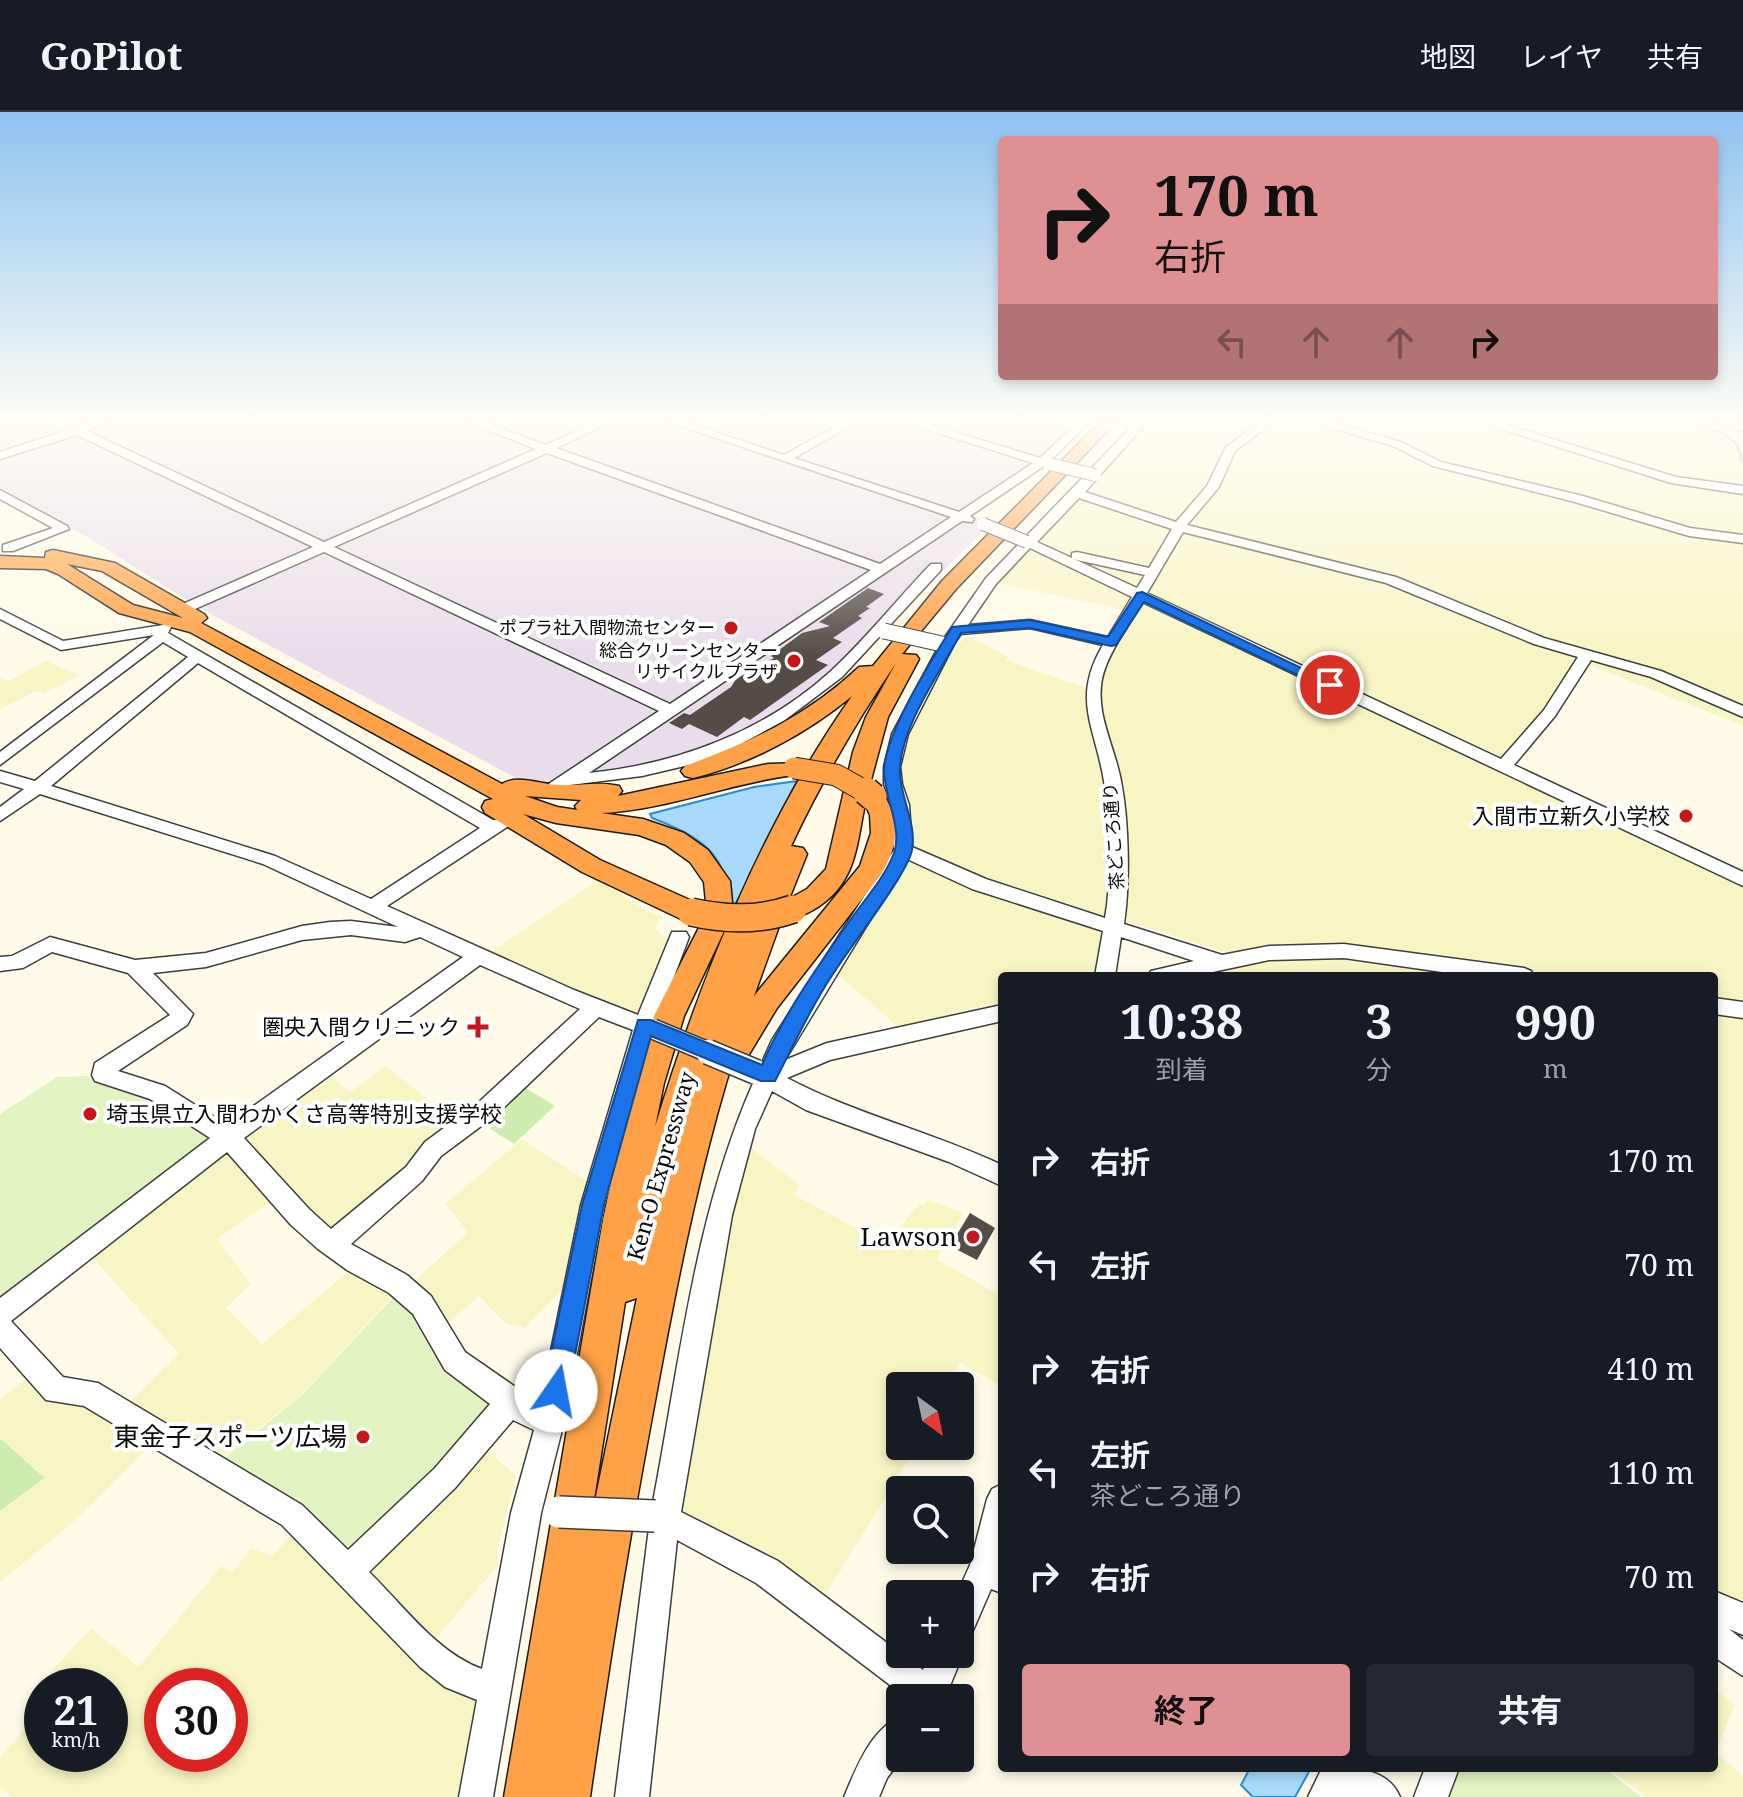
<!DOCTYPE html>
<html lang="ja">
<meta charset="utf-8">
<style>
:root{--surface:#171b24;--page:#242831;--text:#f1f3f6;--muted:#9ea1a6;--line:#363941;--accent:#de9092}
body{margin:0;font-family:"Noto Serif","Noto Sans JP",serif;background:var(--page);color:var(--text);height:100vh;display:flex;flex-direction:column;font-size:30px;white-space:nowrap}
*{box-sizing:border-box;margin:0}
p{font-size:26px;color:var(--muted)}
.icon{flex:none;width:44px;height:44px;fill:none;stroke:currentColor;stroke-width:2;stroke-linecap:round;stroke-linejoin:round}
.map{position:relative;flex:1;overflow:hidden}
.details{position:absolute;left:998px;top:860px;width:720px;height:800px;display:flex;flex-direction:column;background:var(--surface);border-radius:8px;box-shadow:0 4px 12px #0003}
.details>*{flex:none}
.hud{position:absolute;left:998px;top:24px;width:720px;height:244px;border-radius:8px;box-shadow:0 4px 12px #0003;background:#de9092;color:#111;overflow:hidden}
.needle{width:52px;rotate:147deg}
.controls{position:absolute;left:886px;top:1260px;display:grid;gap:16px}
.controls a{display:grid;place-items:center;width:88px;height:88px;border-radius:8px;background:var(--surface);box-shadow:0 4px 12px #0003;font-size:40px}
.speed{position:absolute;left:24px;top:1556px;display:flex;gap:16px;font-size:40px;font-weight:700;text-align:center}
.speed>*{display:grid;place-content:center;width:104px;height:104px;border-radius:50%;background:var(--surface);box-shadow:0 4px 12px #0003;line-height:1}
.speed small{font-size:20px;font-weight:400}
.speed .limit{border:12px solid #d22;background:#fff;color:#111}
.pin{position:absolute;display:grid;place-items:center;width:68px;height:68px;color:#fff;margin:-34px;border:4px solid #fff;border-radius:50%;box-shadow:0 2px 8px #0007}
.me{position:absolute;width:88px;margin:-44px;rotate:12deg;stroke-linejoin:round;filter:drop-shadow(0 0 6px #0008)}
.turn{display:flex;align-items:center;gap:28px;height:168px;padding:0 24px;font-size:36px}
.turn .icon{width:104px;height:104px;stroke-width:2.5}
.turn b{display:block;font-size:56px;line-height:68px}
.lanes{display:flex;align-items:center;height:76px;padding:0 24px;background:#0003;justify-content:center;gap:40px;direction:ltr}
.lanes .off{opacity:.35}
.eta{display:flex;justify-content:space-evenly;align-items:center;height:136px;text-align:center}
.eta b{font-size:48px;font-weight:700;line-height:56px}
.button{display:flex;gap:16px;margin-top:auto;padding:16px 24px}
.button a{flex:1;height:92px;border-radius:8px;background:var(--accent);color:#111;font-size:32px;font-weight:700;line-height:92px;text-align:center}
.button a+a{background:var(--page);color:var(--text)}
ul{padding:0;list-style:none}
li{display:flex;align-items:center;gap:24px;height:104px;padding:0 24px}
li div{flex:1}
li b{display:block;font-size:30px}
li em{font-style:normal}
header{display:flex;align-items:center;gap:48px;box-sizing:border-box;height:112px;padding:0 40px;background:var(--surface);border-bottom:2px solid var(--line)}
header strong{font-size:38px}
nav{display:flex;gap:44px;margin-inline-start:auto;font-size:28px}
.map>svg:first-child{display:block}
.industrial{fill:#eaddeb}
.farmland{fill:#f8f5c5;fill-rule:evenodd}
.green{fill:#cdedae}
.pitch{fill:#e0f3c1}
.water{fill:#a7dafc;stroke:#278ddb;stroke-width:2}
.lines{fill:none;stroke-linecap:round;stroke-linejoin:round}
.stream{stroke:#278ddb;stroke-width:2}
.building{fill:#544c46}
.minor-casing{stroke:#3e3e3e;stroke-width:3}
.highway-casing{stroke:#1c1c1c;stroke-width:3}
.minor{fill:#fff;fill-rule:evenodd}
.highway{fill:#ffa146;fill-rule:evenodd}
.minor-bridge-far4-casing{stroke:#3e3e3e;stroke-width:14;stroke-linecap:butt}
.minor-bridge-far3-casing{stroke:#3e3e3e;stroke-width:17;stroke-linecap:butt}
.minor-bridge-far2-casing{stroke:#3e3e3e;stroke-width:22;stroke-linecap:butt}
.minor-bridge-far1-casing{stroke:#3e3e3e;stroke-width:27;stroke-linecap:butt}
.minor-bridge-casing{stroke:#3e3e3e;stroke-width:34;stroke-linecap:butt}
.highway-bridge-far1-casing{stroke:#1c1c1c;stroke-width:23;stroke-linecap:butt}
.highway-bridge-casing{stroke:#1c1c1c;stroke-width:30;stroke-linecap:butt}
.minor-bridge-far4{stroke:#fff;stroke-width:12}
.minor-bridge-far3{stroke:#fff;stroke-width:15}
.minor-bridge-far2{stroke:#fff;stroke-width:19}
.minor-bridge-far1{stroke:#fff;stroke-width:24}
.minor-bridge{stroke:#fff;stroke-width:31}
.highway-bridge-far1{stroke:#ffa146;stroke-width:21}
.highway-bridge{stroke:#ffa146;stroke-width:27}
.route{fill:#1a73e8;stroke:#114b97;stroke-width:2}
.poi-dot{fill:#c71618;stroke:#fff;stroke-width:3}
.labels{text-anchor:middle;stroke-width:8;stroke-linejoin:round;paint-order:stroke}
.far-poi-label{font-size:18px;fill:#0b0b0b;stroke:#fff;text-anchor:end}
.far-street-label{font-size:18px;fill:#0b0b0b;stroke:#fff}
.poi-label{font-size:22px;fill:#0b0b0b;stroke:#fff;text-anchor:end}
.street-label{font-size:22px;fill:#0b0b0b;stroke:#fff}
.near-poi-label{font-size:26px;fill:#0b0b0b;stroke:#fff;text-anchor:end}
</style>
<header>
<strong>GoPilot</strong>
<nav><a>地図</a><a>レイヤ</a><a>共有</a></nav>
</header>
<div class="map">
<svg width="1743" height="1685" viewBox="0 0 1743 1685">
<rect width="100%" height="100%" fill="#fffbe8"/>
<polygon class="industrial" points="0,308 1084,308 1041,350 964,400 992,410 804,597 768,620 699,649 641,665 603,671 537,674 525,671 196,494 89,426 0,378"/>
<g class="farmland">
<polygon points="1146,308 1743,308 1743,614 1592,554 1496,656 1743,775 1743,1501 1714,1489 1714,864 1215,864 1227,841 1120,807 1109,864 1002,864 1002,896 902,918 832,858 903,746 896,663 908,620 941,553 958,532 968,524 1009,545 1005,548 1098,580 1104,554 1142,491 1126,498 997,471"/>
<polygon points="45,549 80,563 43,582 37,579 0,597 0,566 9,569"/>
<polygon points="598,768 647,799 663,805 654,816 670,830 654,885 637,900 572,880 489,841"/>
<polygon points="385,954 460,1012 329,1124 240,1023 326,960 350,980"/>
<polygon points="522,1027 587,1069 589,1073 568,1172 525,1216 505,1211 479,1184 446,1213 411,1172 468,1120 445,1092"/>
<polygon points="745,1031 800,1073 794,1083 887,1132 919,1092 924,1093 928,1088 964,1101 937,1147 1002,1185 1002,1274 960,1251 948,1274 900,1274 900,1334 917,1334 820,1492 680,1407 673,1389"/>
<polygon points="231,1034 276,1086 217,1127 251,1172 226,1196 262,1232 355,1154 398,1178 302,1282 214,1352 122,1297 179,1242 89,1142"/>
<polygon points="35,1259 156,1328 69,1414 0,1470 0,1400 46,1366 0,1325 0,1288"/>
<polygon points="482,1333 516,1364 497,1439 498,1453 429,1535 356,1460"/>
<path d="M295 1418 470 1578 478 1596 461 1685H12L0 1676V1645L42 1598V1642H110V1574H42V1579L38 1574 91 1516 139 1555 221 1454 233 1460 251 1436 272 1444ZM162 1574H230V1642H162Z"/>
<polygon points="1714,1577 1735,1593 1715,1640 1743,1664 1743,1685 1646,1685 1609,1656 1714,1656"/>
</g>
<g class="green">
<polygon points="518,971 555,994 514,1032 478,1009"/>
<polygon points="0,1326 45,1366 0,1399"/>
</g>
<g class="pitch">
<polygon points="86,964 148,983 210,1024 210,1030 0,1193 0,1002 57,965"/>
<polygon points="398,1180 500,1289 356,1445 216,1353 303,1282"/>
<polygon points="1456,1656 1604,1656 1641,1685 1444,1685"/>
</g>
<g class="water">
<path d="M797 669 735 793H728C726 782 726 770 723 760 713 730 678 716 652 706L650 702 754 675Z"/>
<polygon points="1250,1656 1308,1656 1310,1658 1295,1685 1253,1685 1241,1673"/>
</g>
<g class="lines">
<path class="stream" d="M1695 308 1692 310 1695 313C1716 320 1741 322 1741 349"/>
</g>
<g class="building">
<polygon points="868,476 884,482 866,495 870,496 858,504 862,506 833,526 842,530 816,548 828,553 750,608 744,605 717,625 689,612 682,617 669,611 684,601 690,603 731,575 736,567 774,546 771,544 802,521 830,514 819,510"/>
<polygon points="970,1101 995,1116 977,1148 950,1134"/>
</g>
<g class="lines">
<defs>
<g id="minor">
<path d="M98 308H115L87 319 324 430 536 337 462 308H478L546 333 601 308H616L556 336 880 452 951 405 662 308H679L784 343 847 308H861L794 346 959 400 1033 351 897 308H915L1040 346 1080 308H1092L1050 349 1055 352 1053 354H1044L970 404 974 407 972 410 962 409 589 661C678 652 764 620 831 559 867 526 897 487 931 452H941V458L842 565 785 608 739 633 693 652 642 664 570 673 556 680 547 675 550 671 659 599 324 440 195 497H185V491L313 435 77 323 0 347V340ZM547 341 871 458 670 592 334 435Z"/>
<path d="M1138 308H1149L1085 380 1176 410 1207 374 1226 335 1263 308H1276L1235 339 1219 375 1187 413 1396 465 1544 526 1661 559 1743 594V605L1651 565 1591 548 1555 604 1514 653 1743 760V774L1142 490C1129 514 1108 540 1102 567 1095 602 1115 635 1121 669 1129 710 1130 771 1124 812L1222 843 1269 834 1344 832 1524 856 1531 859 1534 864H1470L1344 846 1269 848 1194 864H1148L1151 859 1194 849 1121 825 1115 864H1095L1103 819 972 777 907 747 785 948 827 931 1002 893V909L830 948 787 966C855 1002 932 1020 1002 1053V1074L949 1050 806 998 772 979 755 1017 732 1103 681 1400 778 1449 923 1558 930 1542H960V1535L963 1542 945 1586H907L756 1471 677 1428 649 1685H615L649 1416 645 1414 640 1404 645 1394 653 1390C680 1249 695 1101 754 969L745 960 748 954 761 953 772 928 894 738 891 693 884 672V655L892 622 940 532 986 466ZM1079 386 1172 417 1149 456 1077 440 1072 441V446L1037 430ZM1183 420 1386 471 1534 532 1578 545 1544 598 1501 647 1147 481ZM1030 436 1132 485 1108 525 1030 508 968 513 996 472ZM1074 447 1077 448 1145 463 1137 476ZM1030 516 1103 533C1071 587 1095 614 1104 669 1110 707 1112 769 1105 806L986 767 912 735 909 693 902 672 900 655 908 622 954 532 961 522Z"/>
<polygon points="1304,308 1323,308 1401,330 1441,350 1583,384 1690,416 1743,423 1743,431 1689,424 1575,390 1433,354 1393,334"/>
<polygon points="1473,308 1491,308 1676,365 1743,374 1743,382 1671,371"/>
<polygon points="1712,308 1743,312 1743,319 1713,310"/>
<polygon points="0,378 67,414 69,417 13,439 3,439 3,433 53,416 0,387"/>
<path d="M0 497 63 529 169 512 171 515 168 521 493 708 507 707 510 711 507 715 387 794 574 878 638 903 672 820H686L689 825 657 910 664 917 661 923 652 925 605 1093 564 1310 541 1401 493 1685H459L477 1588 445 1575 420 1555 282 1413 84 1294 46 1288 0 1236V1186L210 1026 150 987 95 969 92 963 95 951 170 903 128 861 52 840 23 856 0 859V845L12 844 50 825 135 848 206 841 302 814 330 810 351 809 398 815 263 752 40 682 0 709V695L24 677 0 670V659L35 669 188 545 163 530 0 653V640L154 523 61 538 0 507ZM198 551 480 716 371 787 275 744 51 674ZM351 823 405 830 420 825 463 845 227 1013 165 974 118 959 187 913 193 902 153 861 206 855 302 828ZM480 853 580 897 480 989 425 1030 406 1055 331 1117 309 1097 244 1026ZM599 905 633 918 581 1093 540 1292 465 1240 431 1184 407 1163 351 1132 422 1069 441 1044 496 1003ZM227 1040 291 1113 318 1137 347 1158 389 1181 413 1202 445 1258 490 1292 435 1356 348 1438 302 1393 98 1271 63 1265 11 1209ZM513 1308 534 1318 511 1401 482 1557C437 1541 403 1493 369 1460L455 1376Z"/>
<polygon points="1714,886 1743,890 1743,906 1714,902"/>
<polygon points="1002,1372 1002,1481 991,1477 971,1523 960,1528 960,1482 957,1482 970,1453 987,1387 992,1377"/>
<polygon points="1714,1479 1743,1491 1743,1523 1729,1517 1743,1528 1743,1564 1714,1545"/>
<path d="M900 1605 902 1646 887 1666 879 1685H844C856 1657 870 1618 900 1605Z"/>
<path d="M1322 1656C1351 1656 1387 1654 1400 1685H1308Z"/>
<polygon points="1425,1656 1459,1656 1448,1685 1414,1685"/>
</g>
<path id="highway" d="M1102 308H1118L956 477 902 542 916 543 919 547 888 605 868 679 882 680C901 709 899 734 880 764L777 896 745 949 732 951C698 1062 676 1175 655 1289 630 1421 609 1552 590 1685H504L603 1108 632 971 654 904 707 800 704 770 690 750 666 733 639 723 556 711 523 702 600 748 701 793 704 800 701 807 691 810 681 807 582 760 485 701 482 695 485 689 493 687 190 520 119 501 58 462 46 457 0 456V444L45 446 46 440 53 438 115 451 204 502 207 506 201 511 502 672C517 662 542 673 559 673 579 674 599 669 619 674L622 679 618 684 768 652 802 651 806 656 802 661 794 663C729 671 667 698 601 701L643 707 684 721 708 738 730 769 733 800 684 904 664 971 655 1015C701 866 761 713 852 584 806 622 750 652 693 666L685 664 681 659 685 654C750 631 808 603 859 555L873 554 942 469ZM67 452 102 459 183 506 133 493ZM896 551 866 605 853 640 826 757 807 777 789 787 807 742 803 736 791 734C821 670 856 610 896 551ZM525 684 581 688 575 694 577 698 557 695ZM865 692 870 703 871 721 860 754 754 884 783 803C795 807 802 804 813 798 856 773 856 736 865 692ZM637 1186 590 1413 625 1190Z"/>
</defs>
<use href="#minor" class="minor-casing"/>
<use href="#highway" class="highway-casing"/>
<use href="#minor" class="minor"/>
<use href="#highway" class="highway"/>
<defs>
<g id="minor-bridge-far4">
<polyline points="1049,352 1095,363"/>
<polyline points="983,412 1027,430"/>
</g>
<polyline id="minor-bridge-far3" points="884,519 942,532"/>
<polyline id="minor-bridge-far2" points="653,917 713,942"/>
<polyline id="minor-bridge-far1" points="708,940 756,960"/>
<polyline id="minor-bridge" points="559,1400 655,1404"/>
<polyline id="highway-bridge-far1" points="794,656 836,663 868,681"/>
<g id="highway-bridge">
<polyline points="866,679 873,685"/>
<path d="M691 800C726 808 759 809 793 797"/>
</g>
</defs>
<use href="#minor-bridge-far4" class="minor-bridge-far4-casing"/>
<use href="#minor-bridge-far3" class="minor-bridge-far3-casing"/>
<use href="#minor-bridge-far2" class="minor-bridge-far2-casing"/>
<use href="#minor-bridge-far1" class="minor-bridge-far1-casing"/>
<use href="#minor-bridge" class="minor-bridge-casing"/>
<use href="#highway-bridge-far1" class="highway-bridge-far1-casing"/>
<use href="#highway-bridge" class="highway-bridge-casing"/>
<use href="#minor-bridge-far4" class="minor-bridge-far4"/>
<use href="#minor-bridge-far3" class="minor-bridge-far3"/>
<use href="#minor-bridge-far2" class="minor-bridge-far2"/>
<use href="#minor-bridge-far1" class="minor-bridge-far1"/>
<use href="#minor-bridge" class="minor-bridge"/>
<use href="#highway-bridge-far1" class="highway-bridge-far1"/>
<use href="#highway-bridge" class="highway-bridge"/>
</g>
<linearGradient id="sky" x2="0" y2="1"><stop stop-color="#8ec3f0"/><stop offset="0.57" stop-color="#fffdf5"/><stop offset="1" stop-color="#fffdf5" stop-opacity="0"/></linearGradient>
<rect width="1743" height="544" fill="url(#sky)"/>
<path class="route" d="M1142 480 1337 573 1325 576 1144 490 1116 533 1111 534 1030 516 961 521C941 559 899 617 900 660 900 685 917 712 912 738 907 763 849 836 833 862 810 896 794 933 775 969H761L651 924 604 1093 568 1279 565 1288 556 1291 547 1288 543 1279 582 1093 638 908H651L762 953C784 901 819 853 851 807 865 787 885 765 894 741 903 715 883 683 884 657 887 618 931 549 952 515L1030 508 1108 525 1137 481Z"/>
<g class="poi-dot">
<circle cx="731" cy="516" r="8"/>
<circle cx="794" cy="549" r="8"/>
<circle cx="1686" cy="704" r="8"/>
<path d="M474 903h8v8h8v8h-8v8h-8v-8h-8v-8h8z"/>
<circle cx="90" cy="1002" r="8"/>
<circle cx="973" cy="1125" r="8"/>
<circle cx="363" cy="1325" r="8"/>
</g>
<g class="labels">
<g class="far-poi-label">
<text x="715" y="522">ポプラ社入間物流センター</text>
<text x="778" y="545">総合クリーンセンター<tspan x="778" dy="21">リサイクルプラザ</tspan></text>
</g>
<g class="far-street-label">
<text transform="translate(1114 724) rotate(-94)" y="6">茶どころ通り</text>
</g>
<g class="poi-label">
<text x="1670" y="712">入間市立新久小学校</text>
<text x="460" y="923">圏央入間クリニック</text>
<text x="106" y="1010" text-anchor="start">埼玉県立入間わかくさ高等特別支援学校</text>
</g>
<g class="street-label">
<text transform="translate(661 1054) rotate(-74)" y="8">Ken-O Expressway</text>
</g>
<g class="near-poi-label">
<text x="957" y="1134">Lawson</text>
<text x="347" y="1334">東金子スポーツ広場</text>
</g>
</g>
</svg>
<div class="controls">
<a><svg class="needle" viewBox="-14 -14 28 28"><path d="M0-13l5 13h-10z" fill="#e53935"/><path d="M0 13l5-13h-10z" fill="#9ea1a6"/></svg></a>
<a><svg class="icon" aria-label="search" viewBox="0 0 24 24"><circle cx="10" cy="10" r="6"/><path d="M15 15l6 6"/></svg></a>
<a>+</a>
<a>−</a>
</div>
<div class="speed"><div>21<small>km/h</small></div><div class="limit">30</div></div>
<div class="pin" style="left:1330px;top:573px;background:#d93025"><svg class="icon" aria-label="arrive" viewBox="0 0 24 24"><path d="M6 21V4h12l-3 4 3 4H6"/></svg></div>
<svg class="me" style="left:556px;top:1279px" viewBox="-20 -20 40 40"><circle r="19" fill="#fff"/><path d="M0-13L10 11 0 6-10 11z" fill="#1a73e8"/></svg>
<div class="hud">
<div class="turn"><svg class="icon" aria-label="right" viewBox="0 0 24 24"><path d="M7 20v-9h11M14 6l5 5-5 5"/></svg><div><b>170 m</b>右折</div></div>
<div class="lanes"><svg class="icon off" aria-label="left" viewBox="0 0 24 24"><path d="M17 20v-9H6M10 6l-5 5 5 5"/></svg><svg class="icon off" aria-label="ahead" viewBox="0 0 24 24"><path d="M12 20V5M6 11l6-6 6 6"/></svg><svg class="icon off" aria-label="ahead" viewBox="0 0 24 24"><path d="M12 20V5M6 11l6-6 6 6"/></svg><svg class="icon" aria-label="right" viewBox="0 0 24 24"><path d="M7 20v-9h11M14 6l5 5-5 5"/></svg></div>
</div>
<section class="details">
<div class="eta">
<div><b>10:38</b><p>到着</p></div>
<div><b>3</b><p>分</p></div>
<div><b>990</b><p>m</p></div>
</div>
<ul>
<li><svg class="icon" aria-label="right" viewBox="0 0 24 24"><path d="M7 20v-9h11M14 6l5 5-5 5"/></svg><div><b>右折</b></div><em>170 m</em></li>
<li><svg class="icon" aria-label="left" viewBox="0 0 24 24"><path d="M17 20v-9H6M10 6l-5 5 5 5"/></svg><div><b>左折</b></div><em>70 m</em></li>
<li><svg class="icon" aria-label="right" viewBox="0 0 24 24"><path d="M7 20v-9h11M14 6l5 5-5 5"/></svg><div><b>右折</b></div><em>410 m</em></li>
<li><svg class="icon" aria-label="left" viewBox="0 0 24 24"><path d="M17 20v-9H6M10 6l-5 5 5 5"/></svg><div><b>左折</b><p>茶どころ通り</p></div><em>110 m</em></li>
<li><svg class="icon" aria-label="right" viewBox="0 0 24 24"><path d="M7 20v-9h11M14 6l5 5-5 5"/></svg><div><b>右折</b></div><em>70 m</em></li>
</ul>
<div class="button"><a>終了</a><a>共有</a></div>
</section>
</div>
